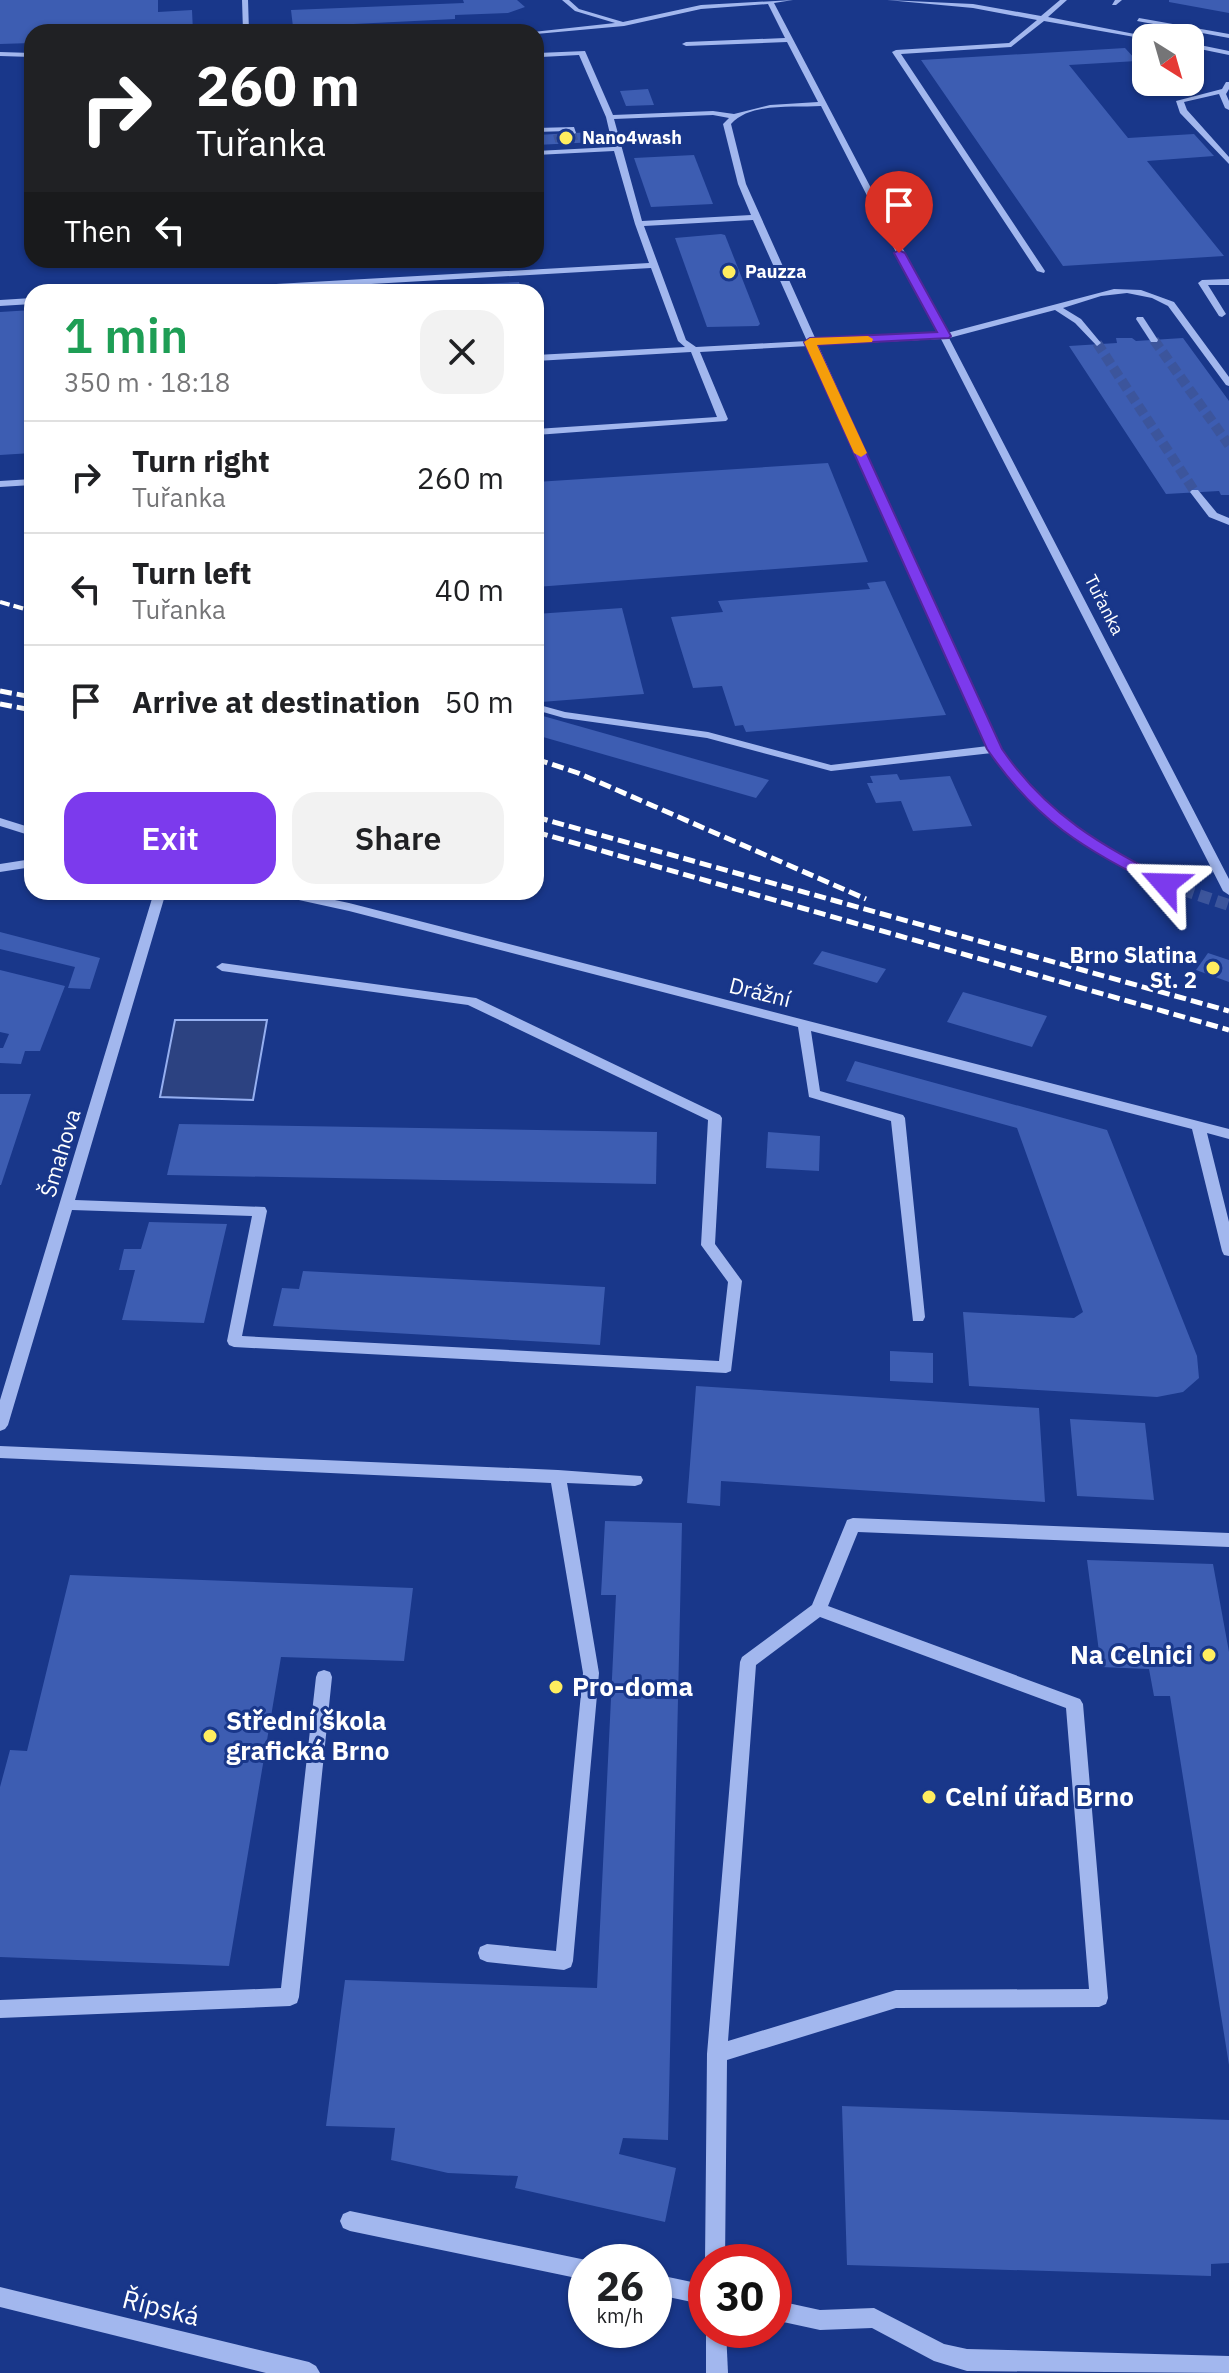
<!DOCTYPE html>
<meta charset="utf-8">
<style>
:root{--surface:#fff;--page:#f2f2f2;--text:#202124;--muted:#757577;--line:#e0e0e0;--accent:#7c3aed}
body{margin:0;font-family:"IBM Plex Sans",sans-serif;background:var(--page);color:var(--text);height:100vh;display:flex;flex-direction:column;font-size:30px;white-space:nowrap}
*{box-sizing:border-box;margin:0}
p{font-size:26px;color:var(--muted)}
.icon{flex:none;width:44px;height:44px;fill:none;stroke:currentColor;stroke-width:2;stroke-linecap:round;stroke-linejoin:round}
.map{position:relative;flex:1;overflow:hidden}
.sheet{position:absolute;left:24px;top:284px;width:520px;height:616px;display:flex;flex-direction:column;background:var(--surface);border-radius:24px;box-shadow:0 2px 6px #0004}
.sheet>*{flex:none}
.hud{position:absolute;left:24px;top:24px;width:520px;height:244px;border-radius:24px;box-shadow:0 2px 6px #0004;background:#202124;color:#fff;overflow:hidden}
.needle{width:52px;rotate:143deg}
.tools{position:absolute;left:1132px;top:24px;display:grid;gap:16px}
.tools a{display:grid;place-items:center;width:72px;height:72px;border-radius:16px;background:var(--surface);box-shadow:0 2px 6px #0004;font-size:40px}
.speed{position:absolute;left:568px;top:2244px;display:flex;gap:16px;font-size:40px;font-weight:700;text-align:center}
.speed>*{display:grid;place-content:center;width:104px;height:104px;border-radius:50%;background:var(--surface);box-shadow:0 2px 6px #0004;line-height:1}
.speed small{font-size:20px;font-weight:400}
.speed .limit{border:12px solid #d22;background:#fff;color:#111}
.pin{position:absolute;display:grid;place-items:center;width:68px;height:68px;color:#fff;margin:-82px -34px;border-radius:50% 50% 50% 0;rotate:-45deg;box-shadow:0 0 8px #0007}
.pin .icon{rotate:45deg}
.me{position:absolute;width:88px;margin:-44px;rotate:295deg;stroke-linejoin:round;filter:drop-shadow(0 0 6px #0008)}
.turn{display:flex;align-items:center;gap:28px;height:168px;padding:0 40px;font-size:36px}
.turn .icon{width:104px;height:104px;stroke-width:2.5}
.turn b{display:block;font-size:56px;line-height:68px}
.then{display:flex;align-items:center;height:76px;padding:0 40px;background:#0003;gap:16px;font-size:30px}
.round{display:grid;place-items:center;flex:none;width:84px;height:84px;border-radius:24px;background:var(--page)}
.headline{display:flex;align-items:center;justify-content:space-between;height:136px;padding:0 40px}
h1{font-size:48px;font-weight:600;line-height:60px;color:#1e9e55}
.cta{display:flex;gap:16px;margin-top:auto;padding:16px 40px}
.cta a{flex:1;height:92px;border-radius:24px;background:var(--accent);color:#fff;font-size:32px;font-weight:600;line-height:92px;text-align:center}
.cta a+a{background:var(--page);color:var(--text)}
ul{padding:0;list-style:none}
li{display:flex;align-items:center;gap:24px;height:112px;padding:0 40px;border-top:2px solid var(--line)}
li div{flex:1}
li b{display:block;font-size:30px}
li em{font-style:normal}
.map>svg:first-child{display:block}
.water{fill:#2c4281;stroke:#95aff0;stroke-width:2}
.building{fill:#3d5db2}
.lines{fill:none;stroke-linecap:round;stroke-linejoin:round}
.minor-tunnel-far2{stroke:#3c559c;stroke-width:8;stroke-dasharray:8 4;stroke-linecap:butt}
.minor-tunnel-far1{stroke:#3c559c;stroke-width:10;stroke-dasharray:10 5;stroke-linecap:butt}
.minor-tunnel{stroke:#3c559c;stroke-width:12;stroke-dasharray:12 6;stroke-linecap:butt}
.minor{fill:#a2b7ee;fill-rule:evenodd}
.rail-far1{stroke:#fff;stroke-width:4;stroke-dasharray:10 4;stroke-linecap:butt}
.rail{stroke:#fff;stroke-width:5;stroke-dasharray:12 5;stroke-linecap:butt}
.route{fill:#7c3aed;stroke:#51269a;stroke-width:2}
.slow{fill:#f59e0b}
.poi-dot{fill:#ffed5f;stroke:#19378a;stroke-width:3}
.labels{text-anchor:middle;stroke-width:6;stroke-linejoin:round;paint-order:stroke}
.far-poi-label{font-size:18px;font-weight:bold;fill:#fff;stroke:#19378a;text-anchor:start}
.far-street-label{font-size:18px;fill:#fff;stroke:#19378a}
.poi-label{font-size:22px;font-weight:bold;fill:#fff;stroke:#19378a;text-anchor:end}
.street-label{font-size:22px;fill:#fff;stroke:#19378a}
.near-poi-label{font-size:26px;font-weight:bold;fill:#fff;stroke:#19378a;text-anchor:start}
.near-street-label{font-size:26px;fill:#fff;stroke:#19378a}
</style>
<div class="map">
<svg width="1229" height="2373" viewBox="0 0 1229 2373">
<rect width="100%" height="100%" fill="#19378a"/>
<polygon class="water" points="175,1020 267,1020 253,1100 160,1097"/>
<g class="building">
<polygon points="0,0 158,0 158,12 192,10 193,32 32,32 32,43 0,44"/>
<polygon points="463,0 517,0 525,7 508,13 455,15 455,19 293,27 291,10 464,3"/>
<polygon points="1169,0 1229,0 1229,13 1169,2"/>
<polygon points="1125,48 1137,61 1069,65 1128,138 1194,134 1214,156 1147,161 1224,256 1063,266 921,60"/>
<polygon points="648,89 654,105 626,106 620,91"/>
<polygon points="593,132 596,142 536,145 536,135"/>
<polygon points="694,155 713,204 651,207 634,158"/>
<polygon points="721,234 725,235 760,324 758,326 707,327 675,238"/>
<polygon points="519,282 522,292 464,292 462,285"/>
<polygon points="32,310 32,453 0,455 0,312"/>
<polygon points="1116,338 1132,338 1136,341 1183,338 1229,401 1229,495 1221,495 1219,491 1166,494 1069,346 1117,343"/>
<polygon points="828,463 868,562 536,587 536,482"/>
<polygon points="885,581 946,715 746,732 743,725 735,726 722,686 693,688 671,617 723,612 718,601 870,589 867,583"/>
<polygon points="622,608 644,694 541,702 536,679 536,614"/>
<polygon points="536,714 769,780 756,798 536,735"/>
<polygon points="897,774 900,780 950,776 972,826 913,831 901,801 876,803 867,783 873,783 870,776"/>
<polygon points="0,932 100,958 90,989 68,988 75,967 0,949"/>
<polygon points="822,951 886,969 877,983 813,964"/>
<polygon points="1208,953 1229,960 1229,982 1196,970"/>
<polygon points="0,970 65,986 40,1051 25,1051 21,1064 0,1063 0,1048 3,1048 9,1034 0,1032"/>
<polygon points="963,992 1047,1016 1032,1047 947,1022"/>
<polygon points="855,1061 1107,1130 1197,1356 1199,1378 1183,1392 1157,1397 969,1386 963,1312 1074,1318 1083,1312 1017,1128 846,1081"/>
<polygon points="0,1094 31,1094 1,1185 0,1185"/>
<polygon points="179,1124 657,1132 656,1184 167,1175"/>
<polygon points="768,1132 820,1136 819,1171 766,1168"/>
<polygon points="149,1222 227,1224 204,1323 122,1320 135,1270 119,1270 124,1249 141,1249"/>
<polygon points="303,1271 605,1287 600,1345 273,1326 282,1288 299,1289"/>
<polygon points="890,1351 933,1353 933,1383 890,1381"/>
<polygon points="696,1386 1039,1408 1045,1502 721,1481 720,1506 687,1503"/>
<polygon points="1070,1419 1145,1423 1154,1500 1077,1496"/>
<polygon points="605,1521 682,1523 668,2140 623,2138 619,2154 676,2168 665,2222 515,2188 518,2176 448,2173 391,2160 395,2128 326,2126 345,1980 597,1988 616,1595 601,1595"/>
<polygon points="1087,1560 1213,1564 1229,1652 1229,2065 1170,1696 1154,1696 1149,1669 1101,1667"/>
<polygon points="70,1575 413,1588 404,1661 281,1657 229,1966 0,1957 0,1787 10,1750 27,1751"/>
<polygon points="842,2106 1229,2120 1229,2263 1211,2264 1211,2276 847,2265"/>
</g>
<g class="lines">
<g class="minor-tunnel-far2">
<polyline points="572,133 575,143"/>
<polyline points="557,134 560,144"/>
</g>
<g class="minor-tunnel-far1">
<polyline points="1154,340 1229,445"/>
<polyline points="1097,343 1195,492"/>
</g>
<polyline class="minor-tunnel" points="1165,884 1229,905"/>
<g class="minor">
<polygon points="242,0 248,0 249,32 243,32"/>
<path d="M562 0H569L579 9 623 22 701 5 793 0 774 3 947 333 1114 289 1141 290 1174 302 1229 377V386L1226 385 1168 306 1152 298 1127 293 1101 296 1063 308 1081 319 1101 343 1097 346 1075 323 1055 310 949 338 1229 879V895L1223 891 941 339 818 345 1000 749C1047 811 1100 848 1169 881L1171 884 1169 887C1156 888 1141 877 1129 871 1074 841 1029 804 992 753L831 771 707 738 564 718 536 710V704L565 712 708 732 831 765 988 746 809 346 700 352 728 419 726 421 536 435V429L717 417 691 352 536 361V355L685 347 678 341 651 268 230 292H181L185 289 649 263 635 224 614 151 536 155V151L613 147 606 117 579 55 541 57 538 53 585 51 613 115 713 111 734 114 770 105 818 102 787 42 686 46 682 44 686 42 785 38 768 4 701 9 624 26 536 34V32H533L615 23 575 11ZM821 106 938 334 816 340 746 184 731 124C751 102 793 108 821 106ZM713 115 729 118 723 124 738 184 751 215 642 221 614 119ZM753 220 807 341 696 347 686 340 644 226Z"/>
<polygon points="887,0 973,4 1041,16 1060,0 1067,0 1048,17 1155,38 1146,39 1044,21 1011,47 901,54 1045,271 1044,273 1037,271 892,52 896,50 1009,43 1037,20 973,8"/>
<polygon points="1115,0 1122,0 1116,5 1112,5"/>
<polygon points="1139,18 1229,34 1229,38 1137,21"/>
<polygon points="1190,43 1229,51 1229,55 1190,47"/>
<polygon points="0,52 32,53 32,57 0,56"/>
<polygon points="1226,82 1229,82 1229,89 1226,94 1229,101 1229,110 1225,108 1219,94 1184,102 1187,110 1229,157 1229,164 1180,113 1176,101 1222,89"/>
<polygon points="574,127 576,133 572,135 568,131 536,132 536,128"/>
<polygon points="1229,279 1229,285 1208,285 1226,314 1222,317 1219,316 1198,283 1202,280"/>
<polygon points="32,298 32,304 0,306 0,300"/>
<polygon points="1137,317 1143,317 1158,340 1157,342 1151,342 1136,319"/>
<polygon points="32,479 32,485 0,487 0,481"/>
<polygon points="1192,490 1198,490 1217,513 1229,518 1229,525 1209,517 1190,492"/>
<polygon points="0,818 32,828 32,836 0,826"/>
<polygon points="32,859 32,867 0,872 0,864"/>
<polygon points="154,892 166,892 75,1200 265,1207 267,1211 242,1336 719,1361 728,1282 701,1245 708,1120 468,1005 222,971 216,967 222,963 476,998 720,1115 722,1118 715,1244 742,1281 731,1371 726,1373 234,1347 229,1345 227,1341 252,1216 72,1210 8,1425 5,1429 0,1431 0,1400"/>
<polygon points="274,892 297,892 349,903 1229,1129 1229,1139 1207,1133 1229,1222 1229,1256 1224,1255 1222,1251 1192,1129 811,1031 820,1091 903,1115 905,1118 925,1317 923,1321 913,1321 891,1121 809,1097 798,1027 349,911 276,895"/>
<polygon points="0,1446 558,1470 641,1476 643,1480 641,1484 635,1486 567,1483 599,1673 573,1961 571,1967 564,1970 487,1962 480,1959 478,1953 480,1947 487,1944 556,1951 583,1673 551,1483 0,1458"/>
<path d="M853 1518 1229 1533V1547L858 1532 828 1606 1080 1699 1083 1704 1108 1998 1106 2004 1099 2007 896 2008 727 2060 725 2262H706V2265L705 2262 707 2054 740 1662 742 1657 812 1605 845 1525 847 1520ZM820 1617 1066 1708 1089 1989 896 1990 728 2041 756 1665Z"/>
<polygon points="324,1670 330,1672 332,1677 299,1997 297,2003 290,2006 0,2018 0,2000 281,1988 316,1677 318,1672"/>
<polygon points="350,2211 586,2260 592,2262 586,2262 586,2280 350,2231 343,2228 340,2221 343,2214"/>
<polygon points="654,2274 706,2285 706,2305 654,2294"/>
<polygon points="0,2287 309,2362 316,2366 320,2373 266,2373 0,2307"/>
<polygon points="774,2300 820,2310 874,2308 944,2344 967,2349 1229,2356 1229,2373 967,2371 934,2361 872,2328 820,2330 774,2320"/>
<polygon points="706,2329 726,2330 728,2373 706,2373"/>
</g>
<polyline class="rail-far1" points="0,602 32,611"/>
<g class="rail">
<polyline points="0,691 32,697"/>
<polyline points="0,704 32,710"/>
<polyline points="536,759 578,773 866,899"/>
<polyline points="536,817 1229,1011"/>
<polyline points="536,832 1229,1030"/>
</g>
</g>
<path class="route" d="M899 250 905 253 951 336 949 338 817 345 1002 749C1048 816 1101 845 1171 881V887H1160C1083 848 1037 822 987 749L804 342 810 338 937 332 894 253Z"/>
<polygon class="slow" points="868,336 873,339 872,342 817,345 867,453 861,457 854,453 804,342 810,338"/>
<g class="poi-dot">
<circle cx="566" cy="138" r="8"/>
<circle cx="729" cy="272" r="8"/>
<circle cx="1213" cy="968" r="8"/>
<circle cx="1209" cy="1655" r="8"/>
<circle cx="556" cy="1687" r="8"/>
<circle cx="210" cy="1736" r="8"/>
<circle cx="929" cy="1797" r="8"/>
</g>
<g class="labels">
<g class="far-poi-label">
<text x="582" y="144">Nano4wash</text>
<text x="745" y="278">Pauzza</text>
</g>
<g class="far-street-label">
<text transform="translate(1104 605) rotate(63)" y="6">Tuřanka</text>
</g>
<g class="poi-label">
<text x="1197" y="963">Brno Slatina<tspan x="1197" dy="25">St. 2</tspan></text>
</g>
<g class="street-label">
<text transform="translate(760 992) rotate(14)" y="8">Drážní</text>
<text transform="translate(60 1153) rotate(-73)" y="8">Šmahova</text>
</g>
<g class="near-poi-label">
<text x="1193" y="1664" text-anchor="end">Na Celnici</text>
<text x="572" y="1696">Pro-doma</text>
<text x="226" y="1730">Střední škola<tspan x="226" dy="30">grafická Brno</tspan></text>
<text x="945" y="1806">Celní úřad Brno</text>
</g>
<g class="near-street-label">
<text transform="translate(161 2308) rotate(14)" y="9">Řípská</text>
</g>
</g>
</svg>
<div class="tools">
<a><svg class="needle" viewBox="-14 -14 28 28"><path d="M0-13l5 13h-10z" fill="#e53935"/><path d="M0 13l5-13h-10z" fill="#757577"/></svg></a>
</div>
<div class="speed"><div>26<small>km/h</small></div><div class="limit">30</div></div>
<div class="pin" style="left:899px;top:253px;background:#d93025"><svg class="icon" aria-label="arrive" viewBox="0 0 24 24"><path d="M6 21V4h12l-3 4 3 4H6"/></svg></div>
<svg class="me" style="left:1165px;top:884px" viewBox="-20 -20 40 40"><path d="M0-17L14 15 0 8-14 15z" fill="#7c3aed" stroke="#fff" stroke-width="4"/></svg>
<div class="hud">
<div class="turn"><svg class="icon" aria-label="right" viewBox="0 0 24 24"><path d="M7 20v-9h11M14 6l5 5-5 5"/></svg><div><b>260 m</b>Tuřanka</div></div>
<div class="then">Then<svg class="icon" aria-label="left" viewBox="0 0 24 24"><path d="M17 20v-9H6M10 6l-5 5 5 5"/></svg></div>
</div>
<section class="sheet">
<div class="headline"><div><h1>1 min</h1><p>350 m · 18:18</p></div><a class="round"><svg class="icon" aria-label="close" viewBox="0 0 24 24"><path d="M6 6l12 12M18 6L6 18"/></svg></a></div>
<ul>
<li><svg class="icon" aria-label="right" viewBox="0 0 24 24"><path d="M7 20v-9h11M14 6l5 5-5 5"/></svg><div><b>Turn right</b><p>Tuřanka</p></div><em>260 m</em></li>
<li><svg class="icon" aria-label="left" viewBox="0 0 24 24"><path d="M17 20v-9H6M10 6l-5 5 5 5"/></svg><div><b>Turn left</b><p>Tuřanka</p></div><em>40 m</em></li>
<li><svg class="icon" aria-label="arrive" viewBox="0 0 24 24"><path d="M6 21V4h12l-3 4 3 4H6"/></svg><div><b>Arrive at destination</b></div><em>50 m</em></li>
</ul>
<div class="cta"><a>Exit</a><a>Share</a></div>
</section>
</div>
